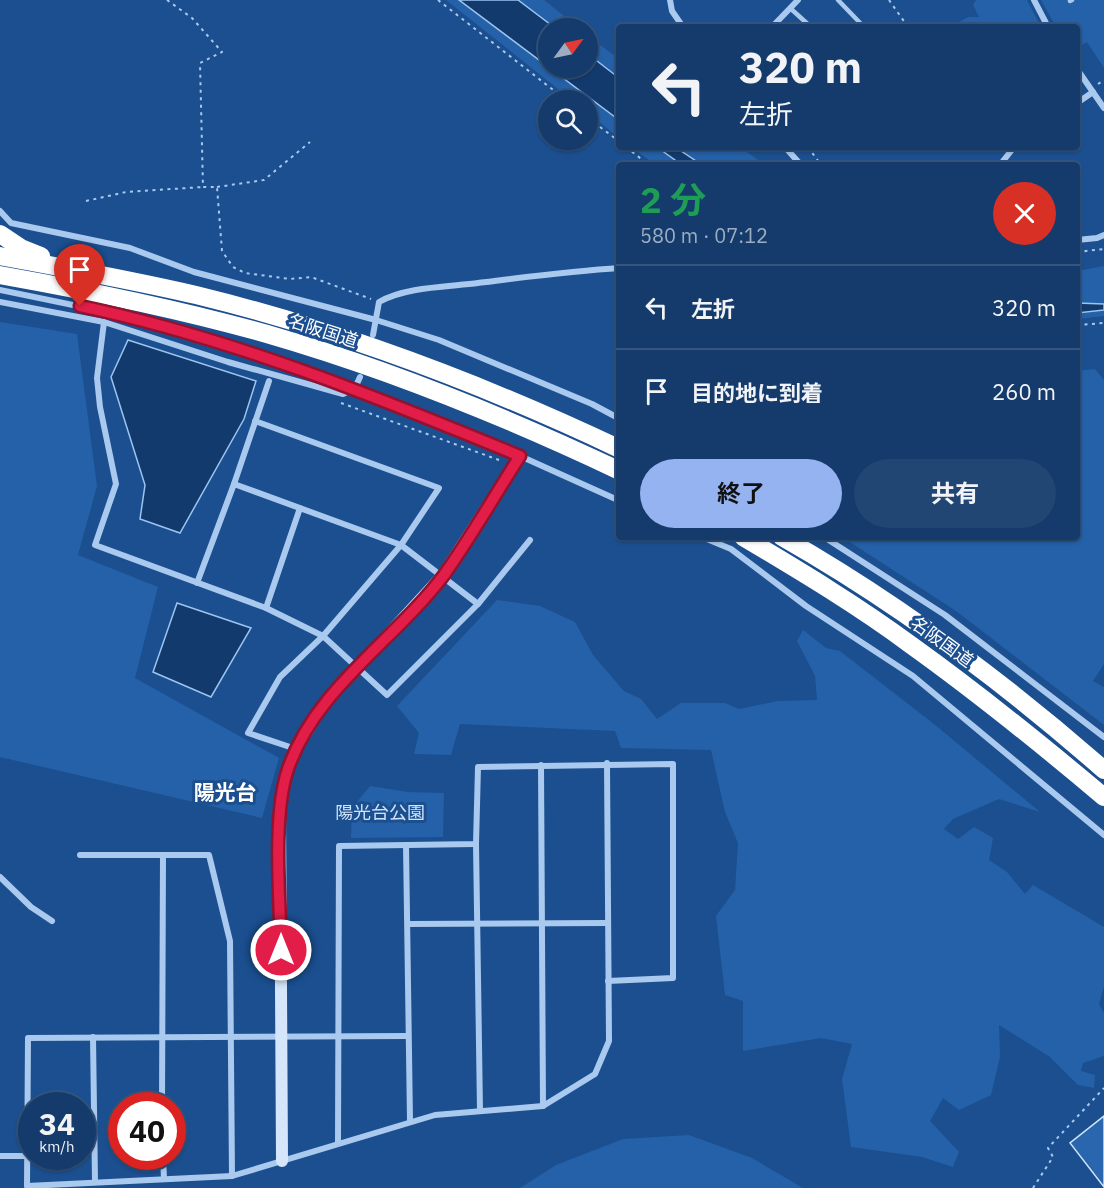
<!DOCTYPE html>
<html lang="ja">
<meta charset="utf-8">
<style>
:root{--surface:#143b6b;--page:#214673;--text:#f1f3f6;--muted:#9dadc1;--line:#33557e;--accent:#95b2f1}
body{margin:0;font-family:"IBM Plex Sans","Noto Sans JP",sans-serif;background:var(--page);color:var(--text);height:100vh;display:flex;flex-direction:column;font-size:22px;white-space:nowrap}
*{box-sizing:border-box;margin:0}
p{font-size:20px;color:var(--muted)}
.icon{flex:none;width:33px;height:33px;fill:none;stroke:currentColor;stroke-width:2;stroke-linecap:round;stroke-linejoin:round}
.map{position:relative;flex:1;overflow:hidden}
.side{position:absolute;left:616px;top:162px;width:464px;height:378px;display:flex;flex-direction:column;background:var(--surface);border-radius:6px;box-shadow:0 2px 4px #0004,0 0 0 2px var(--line)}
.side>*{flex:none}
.top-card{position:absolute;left:616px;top:24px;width:464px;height:126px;border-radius:6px;box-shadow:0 2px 4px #0004,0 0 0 2px var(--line);background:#143b6b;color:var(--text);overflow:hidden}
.needle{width:39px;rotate:57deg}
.tools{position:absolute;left:538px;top:18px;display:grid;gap:12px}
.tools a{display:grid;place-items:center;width:60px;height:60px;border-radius:50%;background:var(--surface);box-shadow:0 2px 4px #0004,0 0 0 2px var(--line);font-size:30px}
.speed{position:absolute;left:18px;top:1092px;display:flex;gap:12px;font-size:30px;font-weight:700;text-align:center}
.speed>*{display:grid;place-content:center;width:78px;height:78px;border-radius:50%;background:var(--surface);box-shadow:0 2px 4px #0004,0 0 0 2px var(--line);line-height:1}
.speed small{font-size:15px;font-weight:400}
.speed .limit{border:9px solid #d22;background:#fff;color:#111}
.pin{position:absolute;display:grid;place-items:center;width:51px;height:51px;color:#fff;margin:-62px -26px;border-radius:50% 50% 50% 0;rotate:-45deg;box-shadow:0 0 6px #0007}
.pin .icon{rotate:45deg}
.me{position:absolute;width:66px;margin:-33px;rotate:0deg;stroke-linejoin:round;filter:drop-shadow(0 0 4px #0008)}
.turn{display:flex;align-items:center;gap:21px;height:126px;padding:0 24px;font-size:27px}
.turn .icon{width:78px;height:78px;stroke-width:2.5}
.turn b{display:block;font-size:42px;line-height:51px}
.round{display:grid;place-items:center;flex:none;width:63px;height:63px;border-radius:32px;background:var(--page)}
.summary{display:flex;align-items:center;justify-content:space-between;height:102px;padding:0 24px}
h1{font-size:36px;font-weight:700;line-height:45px;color:#1e9e55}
.cta{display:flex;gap:12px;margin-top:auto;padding:12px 24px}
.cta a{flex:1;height:69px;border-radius:36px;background:var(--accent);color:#111;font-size:24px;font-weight:700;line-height:69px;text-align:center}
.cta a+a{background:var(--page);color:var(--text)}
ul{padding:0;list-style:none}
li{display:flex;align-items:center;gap:18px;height:84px;padding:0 24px;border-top:2px solid var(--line)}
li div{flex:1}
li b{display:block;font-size:22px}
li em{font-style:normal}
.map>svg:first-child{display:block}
.green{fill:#2461a8}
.water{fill:#123a6d;stroke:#9cc4f0;stroke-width:1.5}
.building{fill:#2a66ad;stroke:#cfe3fa;stroke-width:1.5}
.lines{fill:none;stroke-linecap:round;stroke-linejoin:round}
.path{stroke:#a9c9ee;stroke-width:2;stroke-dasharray:3 4.5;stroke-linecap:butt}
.lane{stroke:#a9c9ee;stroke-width:4.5}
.street{stroke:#a9c9ee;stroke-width:6}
.secondary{stroke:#d6e6fa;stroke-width:12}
.highway{stroke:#fff;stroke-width:18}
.route-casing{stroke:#92132f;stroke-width:15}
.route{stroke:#e11d48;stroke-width:10}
.labels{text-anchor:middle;stroke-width:6;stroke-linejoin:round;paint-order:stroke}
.street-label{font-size:18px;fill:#fff;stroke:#1b4f8f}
.park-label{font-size:18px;fill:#cfe3fa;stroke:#1b4f8f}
.quarter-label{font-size:21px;font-weight:bold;fill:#fff;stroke:#1b4f8f}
</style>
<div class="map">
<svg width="1104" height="1188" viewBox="0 0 1104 1188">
<rect width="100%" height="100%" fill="#1b4f8f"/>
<g class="green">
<polygon points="446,0 459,0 619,120 619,138 588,113 588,100 572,100"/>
<polygon points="518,0 544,0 579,28 555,28"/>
<polygon points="976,0 1027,0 1041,27 950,27 968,17 979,17 973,5"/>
<polygon points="1041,0 1104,0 1104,68 1087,42 1077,48 1077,27 1056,27"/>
<polygon points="588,36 619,59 619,78 588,54"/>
<polygon points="631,147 657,147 682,165 656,165"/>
<polygon points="675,147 740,147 765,165 702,165"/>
<polygon points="1104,266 1104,304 1077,303 1077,271"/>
<polygon points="1104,310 1104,316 1077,319 1077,313"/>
<polygon points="0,322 77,334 97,486 78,555 158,587 135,678 279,758 262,818 0,757"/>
<polygon points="1095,369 1104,380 1104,664 1093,681 1104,687 1104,725 956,611 842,537 1077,537 1077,371"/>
<polygon points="497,600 540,606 575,622 593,655 624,691 641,699 657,719 681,703 725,703 739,709 778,701 817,700 815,676 797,641 803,630 826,648 840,651 934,724 1040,812 999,799 953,819 944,829 958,839 974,827 993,838 989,860 1007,872 1025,894 1033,885 1104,927 1104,987 1099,1004 1104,1013 1104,1056 1083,1063 1081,1071 1095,1075 1094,1088 1078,1085 1050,1057 999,1025 1000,1057 991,1095 959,1110 943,1098 930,1121 959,1152 953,1167 922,1157 851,1147 842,1079 852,1044 821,1038 743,1051 743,1001 725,995 716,916 735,890 738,843 725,812 711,750 621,748 615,731 460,724 451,755 414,754 419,733 397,706"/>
<polygon points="370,786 408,792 444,793 443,837 351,838 352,808"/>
<polygon points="689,1135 752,1158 803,1188 520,1188 556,1165 623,1139"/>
</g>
<g class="water">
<polygon points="459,0 518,0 555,28 549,28 549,68 588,68 588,54 619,78 619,120"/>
<polygon points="657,147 675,147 702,165 682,165"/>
<polygon points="1077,303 1104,304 1104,310 1077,313"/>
<polygon points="128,340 256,381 244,419 180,533 140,519 145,485 111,377"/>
<polygon points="177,603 251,628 211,697 153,672"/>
</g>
<polygon class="building" points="1104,1116 1104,1187 1070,1143"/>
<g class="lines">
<g class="path">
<polyline points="167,0 192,18 222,52 200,63 203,187 217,187 222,251 233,267 245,273 290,279 311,277 371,299"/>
<polyline points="438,0 566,100"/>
<polyline points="889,0 908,27"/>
<polyline points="1098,84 1104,80"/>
<polyline points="588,118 620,142"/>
<polyline points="626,147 649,165"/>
<polyline points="808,147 821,165"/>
<polyline points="217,187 264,180 310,142"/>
<polyline points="86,201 126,192 203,187"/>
<polyline points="1077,252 1104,249"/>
<polyline points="1077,325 1104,323"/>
<polyline points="341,403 499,460"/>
<polyline points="1033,1188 1053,1157 1048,1148 1104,1088"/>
</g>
<g class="lane">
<polyline points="838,0 864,27"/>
<polyline points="1070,1 1072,0"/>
<polyline points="790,8 811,27"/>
</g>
<g class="street">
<polyline points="670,0 672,11 683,27"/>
<polyline points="1034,0 1048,27"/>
<polyline points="772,27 798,0"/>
<polyline points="1077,69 1104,108"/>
<polyline points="1077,103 1093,92"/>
<polyline points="785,147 801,165"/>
<polyline points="1000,165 1014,147"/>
<polyline points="0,211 11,223 130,248 194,272 376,320 439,340 592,404 620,419"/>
<polyline points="1077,240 1097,238 1104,235"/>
<polyline points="0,290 102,311 355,388 520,456 620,501"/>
<polyline points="0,302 104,322 228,362 343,394 355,388 360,377"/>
<polyline points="104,322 97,378 100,407 116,484 95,545 266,608 323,636 387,695 478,604 530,540"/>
<path d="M373 335 379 302C403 288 441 287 469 284 519 278 569 271 620 268"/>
<polyline points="255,421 439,488 401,545 323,636 280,677 248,733 296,749"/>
<polyline points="234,484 269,381"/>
<polyline points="702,537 731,549 806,606 913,676 1104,835"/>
<polyline points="824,537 945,615 1104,737"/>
<polyline points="197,583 234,484 401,545 478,604"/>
<polyline points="266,608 300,508"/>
<polyline points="541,765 543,1106"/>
<polyline points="476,844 480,1111"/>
<polyline points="406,845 410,1121"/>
<polyline points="80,855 209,855 230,941 232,1176"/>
<polyline points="0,877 31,907 52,921"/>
<polyline points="408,924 607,923"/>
<polyline points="407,1036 28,1038 27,1186 232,1176 435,1115 543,1106 595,1074 609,1041 607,763"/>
<polyline points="93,1037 95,1182"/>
<polyline points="162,1106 163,855"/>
<polyline points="338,1143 339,846 476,844 478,767 673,764 673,978 608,981"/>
<polyline points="0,1156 27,1156"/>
<polyline points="163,1156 164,1179"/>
</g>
<polyline class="secondary" points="282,1161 280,811 287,771 296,749 324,704 443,575 520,456"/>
<g class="highway">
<polyline points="0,234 21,248 41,256"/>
<path d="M0 256C66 268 132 280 196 295 339 330 487 386 620 449"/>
<path d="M0 275C90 291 179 309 267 334 388 369 506 417 620 471"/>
<path d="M743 537C800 571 857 605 911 645 978 693 1041 744 1104 797"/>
<path d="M782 537C896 602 1005 683 1104 770"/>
</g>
</g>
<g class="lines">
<defs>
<path id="route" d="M80 306C232 338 377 397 520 456 495 495 471 537 444 575 395 640 315 689 288 769 272 815 280 900 281 950"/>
</defs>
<use href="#route" class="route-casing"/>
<use href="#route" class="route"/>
</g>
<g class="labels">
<g class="street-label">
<text transform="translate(323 331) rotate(18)" y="6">名阪国道</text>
<text transform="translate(942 642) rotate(36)" y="6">名阪国道</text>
</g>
<g class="park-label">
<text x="380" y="819">陽光台公園</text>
</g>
<g class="quarter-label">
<text x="225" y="800">陽光台</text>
</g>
</g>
</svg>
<div class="tools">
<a><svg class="needle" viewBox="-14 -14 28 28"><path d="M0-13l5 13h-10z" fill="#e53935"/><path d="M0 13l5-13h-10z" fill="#9dadc1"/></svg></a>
<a><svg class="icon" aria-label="search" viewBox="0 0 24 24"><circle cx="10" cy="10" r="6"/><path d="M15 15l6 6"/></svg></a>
</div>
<div class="speed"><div>34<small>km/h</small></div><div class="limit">40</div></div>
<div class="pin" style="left:80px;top:306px;background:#d93025"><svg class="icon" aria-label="arrive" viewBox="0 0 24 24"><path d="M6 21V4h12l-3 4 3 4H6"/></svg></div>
<svg class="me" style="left:281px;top:950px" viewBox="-20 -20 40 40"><circle r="17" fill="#e11d48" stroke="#fff" stroke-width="3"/><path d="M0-11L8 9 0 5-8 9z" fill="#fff"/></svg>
<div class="top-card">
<div class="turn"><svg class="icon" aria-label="left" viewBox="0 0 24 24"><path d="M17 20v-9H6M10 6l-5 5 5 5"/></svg><div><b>320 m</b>左折</div></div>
</div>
<section class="side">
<div class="summary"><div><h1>2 分</h1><p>580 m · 07:12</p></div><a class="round" style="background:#d93025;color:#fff"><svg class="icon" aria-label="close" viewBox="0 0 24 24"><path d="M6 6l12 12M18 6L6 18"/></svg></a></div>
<ul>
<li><svg class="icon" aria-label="left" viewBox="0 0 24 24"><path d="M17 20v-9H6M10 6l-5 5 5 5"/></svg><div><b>左折</b></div><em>320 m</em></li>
<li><svg class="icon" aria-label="arrive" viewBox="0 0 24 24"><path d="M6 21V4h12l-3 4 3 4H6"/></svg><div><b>目的地に到着</b></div><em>260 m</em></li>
</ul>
<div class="cta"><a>終了</a><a>共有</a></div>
</section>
</div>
